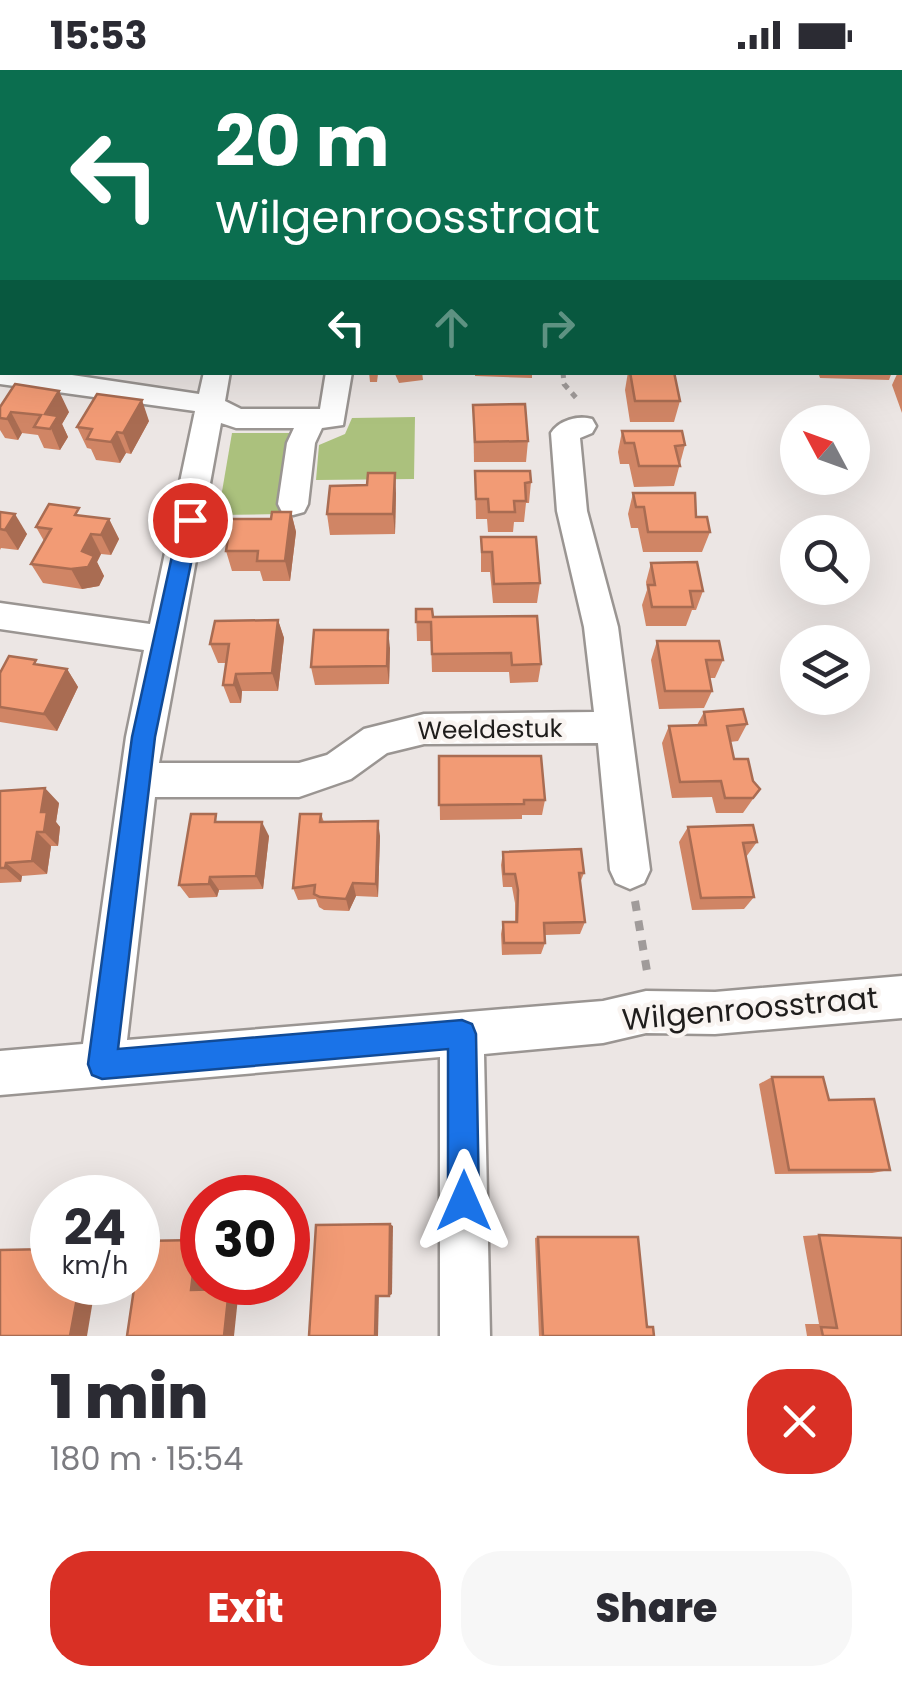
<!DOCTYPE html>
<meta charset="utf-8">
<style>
:root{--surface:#fff;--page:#f7f7f7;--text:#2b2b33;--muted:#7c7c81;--accent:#d93025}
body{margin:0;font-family:Poppins,sans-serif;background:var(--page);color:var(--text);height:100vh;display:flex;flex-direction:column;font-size:38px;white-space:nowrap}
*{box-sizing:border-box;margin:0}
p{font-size:32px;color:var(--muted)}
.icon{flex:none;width:55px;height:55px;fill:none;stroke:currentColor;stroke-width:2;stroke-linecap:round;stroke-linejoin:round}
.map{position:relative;height:1266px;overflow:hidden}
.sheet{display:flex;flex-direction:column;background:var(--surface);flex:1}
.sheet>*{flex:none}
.top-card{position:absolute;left:0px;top:0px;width:902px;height:305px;box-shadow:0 10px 40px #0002;background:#0b6e4f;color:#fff;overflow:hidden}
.needle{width:65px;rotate:311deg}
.fabs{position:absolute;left:780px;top:335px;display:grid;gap:20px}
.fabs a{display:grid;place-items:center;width:90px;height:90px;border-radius:50%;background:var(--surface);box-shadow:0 10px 40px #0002;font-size:50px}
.speed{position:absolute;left:30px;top:1105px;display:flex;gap:20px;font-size:50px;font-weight:700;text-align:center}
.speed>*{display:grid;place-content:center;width:130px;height:130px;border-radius:50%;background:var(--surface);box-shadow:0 10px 40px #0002;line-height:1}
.speed small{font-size:25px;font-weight:400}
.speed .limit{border:15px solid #d22;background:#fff;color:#111}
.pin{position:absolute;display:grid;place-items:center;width:85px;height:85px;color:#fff;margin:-42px;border:5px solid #fff;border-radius:50%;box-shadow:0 2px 10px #0007}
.me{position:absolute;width:110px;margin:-55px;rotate:0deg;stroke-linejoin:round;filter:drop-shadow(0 0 8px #0008)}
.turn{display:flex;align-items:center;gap:35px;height:210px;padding:0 50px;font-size:45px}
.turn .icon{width:130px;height:130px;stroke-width:2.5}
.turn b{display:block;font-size:70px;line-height:85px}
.lanes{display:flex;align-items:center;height:95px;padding:0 50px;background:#0003;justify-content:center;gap:50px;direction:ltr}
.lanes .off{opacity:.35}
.round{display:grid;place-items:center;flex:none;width:105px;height:105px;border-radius:40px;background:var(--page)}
.headline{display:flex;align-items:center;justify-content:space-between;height:170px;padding:0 50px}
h1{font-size:60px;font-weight:800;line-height:75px}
.action{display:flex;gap:20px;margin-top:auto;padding:20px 50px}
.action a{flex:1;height:115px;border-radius:40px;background:var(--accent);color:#fff;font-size:40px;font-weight:800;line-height:115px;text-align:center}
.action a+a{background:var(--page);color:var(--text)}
.status{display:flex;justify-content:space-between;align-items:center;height:70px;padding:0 50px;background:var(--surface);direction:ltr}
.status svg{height:28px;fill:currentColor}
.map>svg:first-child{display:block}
.green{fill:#abc17d}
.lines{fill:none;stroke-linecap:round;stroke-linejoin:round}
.minor-casing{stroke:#9a9592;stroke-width:5}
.path-far1{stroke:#a09b9a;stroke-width:5;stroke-dasharray:6 6;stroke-linecap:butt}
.path{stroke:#a09b9a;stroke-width:8;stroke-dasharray:10 10;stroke-linecap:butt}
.minor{fill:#fff;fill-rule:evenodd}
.wall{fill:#d08565}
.shaded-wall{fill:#a96c52}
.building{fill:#f29b75;stroke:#a96c52;stroke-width:2.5}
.route{fill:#1a73e8;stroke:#114b97;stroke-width:2.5}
.labels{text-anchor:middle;stroke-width:9;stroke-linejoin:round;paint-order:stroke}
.street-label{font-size:25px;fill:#1f1d1c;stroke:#f9f4f1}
.near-street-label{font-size:30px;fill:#1f1d1c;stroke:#f9f4f1}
</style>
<div class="status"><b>15:53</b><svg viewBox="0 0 49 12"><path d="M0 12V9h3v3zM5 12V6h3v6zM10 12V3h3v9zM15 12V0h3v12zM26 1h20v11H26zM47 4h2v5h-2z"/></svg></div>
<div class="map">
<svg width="902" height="1266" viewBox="0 0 902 1266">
<rect width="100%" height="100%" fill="#ece6e4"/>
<g class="green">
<polygon points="415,347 414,409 316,410 319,375 345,364 352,348"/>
<polygon points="232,363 291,363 280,444 218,445"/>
</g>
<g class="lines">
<defs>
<g id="minor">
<polygon points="218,0 238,0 238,2 219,2"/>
<polygon points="521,0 541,0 541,2 522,2"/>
<polygon points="745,0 780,0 782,2 747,2"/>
<polygon points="836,0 856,0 857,2 838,2"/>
<rect x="900" y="69" width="2" height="15"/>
<polygon points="0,131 2,132 2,146 0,145"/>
<path d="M0 296 2 302H52L199 324 204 302H230L225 331 241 339H320L326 302H352L343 355 322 358 315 373 308 434 304 442 293 445 282 442 278 434 287 373 294 358H236L221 353 159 693H299L327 685 364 659 424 644 594 642 584 557 557 441 551 363C559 350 578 345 592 349L596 356 592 363 580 368 587 441 618 557 650 800 644 813 630 819 616 813 610 800 598 673 424 674 387 683 351 709 299 727H155L127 970 603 931 646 921 715 922 902 906V948L715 964 646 963 603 973 484 984 490 1266H440V987L0 1025V981L83 974 126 667 144 580 0 559V533L150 554 195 341 0 314Z"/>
</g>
</defs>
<use href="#minor" class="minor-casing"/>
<polyline class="path-far1" points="563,302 564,314 578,330"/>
<polyline class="path" points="635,831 648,907"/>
<use href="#minor" class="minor"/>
</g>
<g class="wall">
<rect x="316" y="0" width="38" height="2"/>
<rect x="378" y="0" width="39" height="2"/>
<rect x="454" y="0" width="49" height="2"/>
<rect x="558" y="0" width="39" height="2"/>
<polygon points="0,139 2,139 2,183 0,179"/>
<rect x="900" y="169" width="2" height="36"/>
<rect x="900" y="208" width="2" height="35"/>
<polygon points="2,240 2,284 0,283 0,243"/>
<polygon points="900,246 902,246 902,343 892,315 898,302 900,302"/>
<polygon points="369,302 422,302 423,310 399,313 395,304 378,304 377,312 370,312"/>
<polygon points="475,302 532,302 532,308 475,306"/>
<polygon points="628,302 674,302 680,331 674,352 630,352 625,320"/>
<polygon points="818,302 892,302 889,310 820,308"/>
<polygon points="473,335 528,371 526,392 474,392"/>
<polygon points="0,337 69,342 62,354 68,367 60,380 44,378 38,365 22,363 18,370 5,368 0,360"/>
<polygon points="149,351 131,384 126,383 120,393 96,390 91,379 87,378 77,357"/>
<polygon points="622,361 685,375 674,416 634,417 629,394 620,394 618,382"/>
<polygon points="475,401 531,412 529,433 526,433 524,452 514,452 513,462 488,462 487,449 476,449"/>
<polygon points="396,423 395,464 330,465 327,444"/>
<polygon points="633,423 696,447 710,462 702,482 643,482 638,458 631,458 628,444"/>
<polygon points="0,442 27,464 18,480 1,478 0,480"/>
<polygon points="291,442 296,462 290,511 263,511 260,501 232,501 226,481 271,449"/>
<polygon points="83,446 109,449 119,469 111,485 101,484 97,492 104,506 99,516 82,519 43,513 31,494 44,471 36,457"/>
<polygon points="481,467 540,513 537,533 493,533 490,502 481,502"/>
<polygon points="651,493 703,521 696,540 692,540 686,556 646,556 642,535 647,520 646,512"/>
<polygon points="416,539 541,594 538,612 510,613 509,602 432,602 431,571 417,571"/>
<polygon points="278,550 284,568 278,621 242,621 241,633 230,633 223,615 226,593 218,593 210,574"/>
<polygon points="657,571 723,590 715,608 709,608 712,621 704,638 659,639 651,590"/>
<polygon points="390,578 389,614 315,615 311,597"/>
<polygon points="39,594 67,599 78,617 57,661 0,652 0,603"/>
<polygon points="704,642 747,654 738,671 730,672 734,689 760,719 743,743 716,743 712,727 672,728 662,673 669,656 697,655"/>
<polygon points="439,686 545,730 542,745 522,745 522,749 440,750"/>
<polygon points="0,721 59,733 56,752 60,757 58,776 51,776 47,804 22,806 21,812 0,813"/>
<polygon points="321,744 324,752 380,766 378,827 356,826 349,841 324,840 319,837 316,829 298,830 293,818"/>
<polygon points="221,752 269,766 263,819 219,820 217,827 189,828 179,815"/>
<polygon points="688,757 757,772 746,787 754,827 744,839 692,840 679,772"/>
<polygon points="503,782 584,803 580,813 585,852 580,864 545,865 545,873 541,884 502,885 501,864 503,852 515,852 515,833 512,817 503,817 501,795"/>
<polygon points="772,1007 829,1030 890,1100 872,1103 775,1104 759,1014"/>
<polygon points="819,1165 902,1266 807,1266 805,1254 819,1254 803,1166"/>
<polygon points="538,1167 646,1255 653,1257 654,1266 539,1266 535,1168"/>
</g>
<g class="shaded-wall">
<polygon points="59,321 69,342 62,354 68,367 60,380 45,344"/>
<polygon points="142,330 149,351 131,384 123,363"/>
<polygon points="11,342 22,363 18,370 7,349"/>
<polygon points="117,362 126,383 120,393 111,372"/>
<polygon points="395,403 396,423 395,464 393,444"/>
<polygon points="291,442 296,462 290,511 285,491"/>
<polygon points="15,444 27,464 18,480 5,460"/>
<polygon points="109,449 119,469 111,485 101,465"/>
<polygon points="91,464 101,484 97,492 104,506 99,516 82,519 71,499"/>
<polygon points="278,550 284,568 278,621 272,603"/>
<polygon points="388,560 390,578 389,614 387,596"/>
<polygon points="67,599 78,617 57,661 44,644"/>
<polygon points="236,604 242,621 241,633 234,615"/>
<polygon points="45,718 59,733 56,752 60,757 58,776 44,762 41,742"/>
<polygon points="378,751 380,766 378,827 376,814"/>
<polygon points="262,752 269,766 263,819 256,806"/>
<polygon points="37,762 51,776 47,804 32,791"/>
<polygon points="6,793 22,806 21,812 5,798"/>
<polygon points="210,807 219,820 217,827 209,814"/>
<polygon points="353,813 356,826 349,841 346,829"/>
<polygon points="390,1154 393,1156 392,1224 389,1226"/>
<polygon points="197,1170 202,1170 202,1219 191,1220"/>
<polygon points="80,1212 96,1212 87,1266 70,1266"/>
<polygon points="239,1218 234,1266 224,1266 229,1219"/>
<polygon points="379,1224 378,1266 375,1266 376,1226"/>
</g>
<g class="building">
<polygon points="70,0 97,1 123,0 122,2 69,2"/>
<polygon points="656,0 695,0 694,2 668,2"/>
<polygon points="0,139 2,139 2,165 0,164"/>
<polygon points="2,240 2,263 0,263 0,243"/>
<rect x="900" y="246" width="2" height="34"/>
<polygon points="630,302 674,302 680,331 635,331"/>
<polygon points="15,314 59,321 45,344 58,346 50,359 34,357 41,345 11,342 7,349 0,348 0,337"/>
<polygon points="97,324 142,330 123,363 117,362 111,372 87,369 92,359 77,357"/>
<polygon points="525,334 528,371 475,372 473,335"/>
<polygon points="622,361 682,361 685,375 675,376 680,396 639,396 634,373 625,373"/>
<polygon points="475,401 530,401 531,412 525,413 526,431 514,431 515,442 489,442 488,429 476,429"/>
<polygon points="368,403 395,403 393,444 327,444 330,416 367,415"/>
<polygon points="633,423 695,423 696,447 707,447 710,462 648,462 644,437 636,437"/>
<polygon points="49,434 79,438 75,445 109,449 101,465 91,464 82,481 94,486 88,497 71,499 31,494 51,459 36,457"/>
<polygon points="0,442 15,444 5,460 0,459"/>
<polygon points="272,442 291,442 285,491 257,491 258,481 226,481 231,449 271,449"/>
<polygon points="481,467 536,467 540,513 494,514 492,482 482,482"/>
<polygon points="697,492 703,521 690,521 693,537 652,537 648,515 655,515 651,493"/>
<polygon points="416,539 432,539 433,547 537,546 541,594 512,595 511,583 432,584 431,552 416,552"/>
<polygon points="278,550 272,603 236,604 234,615 223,615 229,574 210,574 215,551"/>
<polygon points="314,560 388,560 387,596 311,597"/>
<polygon points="657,571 719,571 723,590 706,590 712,621 665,621"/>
<polygon points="9,586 36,590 34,594 67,599 44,644 0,637 0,603"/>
<polygon points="743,639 747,654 727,656 734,689 748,689 753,711 760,719 753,728 725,728 721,711 680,712 669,656 706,655 704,642"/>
<polygon points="439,686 541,686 545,730 524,730 524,734 439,735"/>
<polygon points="45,718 41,742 47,742 44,762 37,762 32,791 6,793 5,798 0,798 0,721"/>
<polygon points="191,744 216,744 215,752 262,752 256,806 210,807 209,814 179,815"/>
<polygon points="300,744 321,744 320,752 378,751 376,814 353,813 346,829 320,827 314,824 315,815 293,818"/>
<polygon points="753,755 757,772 743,773 754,827 701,828 688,757"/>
<polygon points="581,779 584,803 579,803 585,852 544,853 545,873 504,873 503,852 517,852 518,820 515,804 504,804 503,782"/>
<polygon points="772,1007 823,1007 829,1030 874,1029 890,1100 789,1100"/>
<polygon points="390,1154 389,1226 376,1226 375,1266 309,1266 316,1155"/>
<polygon points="819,1165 902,1168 902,1266 823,1266 821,1257 837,1258"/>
<polygon points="538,1167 638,1167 647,1257 653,1257 654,1266 543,1266"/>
<polygon points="197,1170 191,1220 229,1219 224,1266 127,1266 135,1212 138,1212 138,1196 141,1171"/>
<polygon points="50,1179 49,1184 52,1184 52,1212 80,1212 70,1266 0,1266 0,1180"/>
</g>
<polygon class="route" points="190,442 200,450 155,667 118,979 462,950 472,954 476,964 479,1131 474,1142 464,1147 453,1142 448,1131 448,979 102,1009 92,1005 88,994 132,667 180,450"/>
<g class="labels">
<g class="street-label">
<text transform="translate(490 659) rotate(-1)" y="9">Weeldestuk</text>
</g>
<g class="near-street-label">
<text transform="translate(750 939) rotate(-5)" y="10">Wilgenroosstraat</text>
</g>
</g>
</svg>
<div class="fabs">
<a><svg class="needle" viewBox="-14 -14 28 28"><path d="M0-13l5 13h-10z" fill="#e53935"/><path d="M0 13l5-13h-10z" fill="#7c7c81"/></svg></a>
<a><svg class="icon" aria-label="search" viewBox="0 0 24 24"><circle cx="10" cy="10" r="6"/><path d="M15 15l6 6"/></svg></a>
<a><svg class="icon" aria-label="layers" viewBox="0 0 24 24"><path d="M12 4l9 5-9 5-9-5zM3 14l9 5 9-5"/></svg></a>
</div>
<div class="speed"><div>24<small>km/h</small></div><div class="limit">30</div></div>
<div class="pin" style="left:190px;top:450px;background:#d93025"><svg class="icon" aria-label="arrive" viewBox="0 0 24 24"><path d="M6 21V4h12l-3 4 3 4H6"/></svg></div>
<svg class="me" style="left:464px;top:1131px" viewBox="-20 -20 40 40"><path d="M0-17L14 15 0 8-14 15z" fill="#1a73e8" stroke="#fff" stroke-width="4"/></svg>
<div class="top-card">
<div class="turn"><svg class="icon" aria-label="left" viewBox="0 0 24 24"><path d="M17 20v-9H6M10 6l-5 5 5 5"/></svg><div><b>20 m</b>Wilgenroosstraat</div></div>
<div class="lanes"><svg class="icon" aria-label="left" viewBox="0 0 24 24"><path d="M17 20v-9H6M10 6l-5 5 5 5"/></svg><svg class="icon off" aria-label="ahead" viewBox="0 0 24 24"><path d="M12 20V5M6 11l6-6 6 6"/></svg><svg class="icon off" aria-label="right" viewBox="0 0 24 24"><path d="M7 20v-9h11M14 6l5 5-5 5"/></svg></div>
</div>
</div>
<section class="sheet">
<div class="headline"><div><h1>1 min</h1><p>180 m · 15:54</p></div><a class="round" style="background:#d93025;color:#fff"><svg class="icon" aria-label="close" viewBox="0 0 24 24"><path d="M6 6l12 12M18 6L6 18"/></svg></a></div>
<div class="action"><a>Exit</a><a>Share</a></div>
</section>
